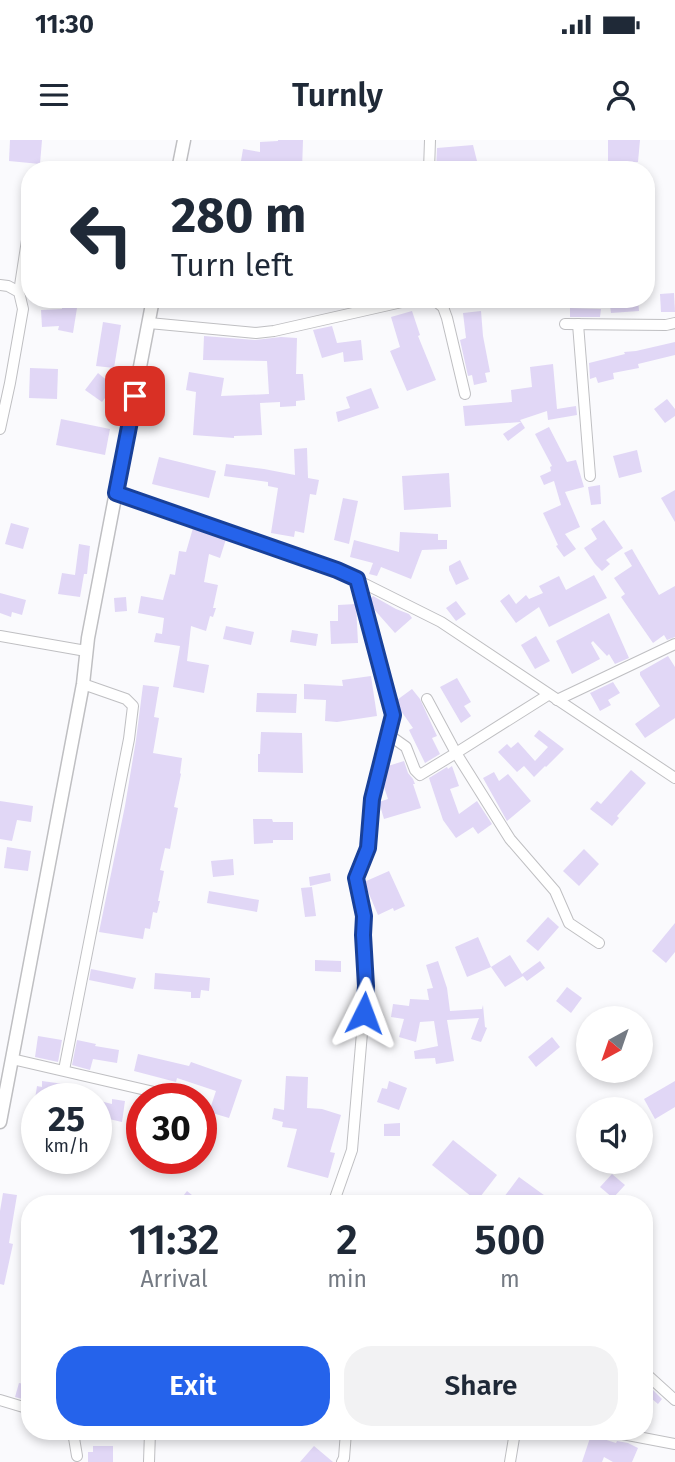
<!DOCTYPE html>
<style>
:root{--surface:#fff;--page:#f2f2f3;--text:#1f2937;--muted:#747a83;--accent:#2563eb}
body{margin:0;font-family:"Fira Sans",sans-serif;background:var(--page);color:var(--text);height:100vh;display:flex;flex-direction:column;font-size:26px;white-space:nowrap}
*{box-sizing:border-box;margin:0}
p{font-size:23px;color:var(--muted)}
.icon{flex:none;width:38px;height:38px;fill:none;stroke:currentColor;stroke-width:2;stroke-linecap:round;stroke-linejoin:round}
.map{position:relative;flex:1;overflow:hidden}
.details{position:absolute;left:21px;top:1055px;width:632px;height:245px;display:flex;flex-direction:column;background:var(--surface);border-radius:28px;box-shadow:0 4px 10px #0003}
.details>*{flex:none}
.hud{position:absolute;left:21px;top:21px;width:634px;height:147px;border-radius:28px;box-shadow:0 4px 10px #0003;background:#fff;color:var(--text);overflow:hidden}
.needle{width:46px;rotate:220deg}
.controls{position:absolute;left:576px;top:866px;display:grid;gap:14px}
.controls a{display:grid;place-items:center;width:77px;height:77px;border-radius:50%;background:var(--surface);box-shadow:0 4px 10px #0003;font-size:35px}
.speed{position:absolute;left:21px;top:943px;display:flex;gap:14px;font-size:35px;font-weight:700;text-align:center}
.speed>*{display:grid;place-content:center;width:91px;height:91px;border-radius:50%;background:var(--surface);box-shadow:0 4px 10px #0003;line-height:1}
.speed small{font-size:18px;font-weight:400}
.speed .limit{border:10px solid #d22;background:#fff;color:#111}
.pin{position:absolute;display:grid;place-items:center;width:60px;height:60px;color:#fff;margin:-30px;border-radius:14px;box-shadow:0 4px 10px #0006}
.me{position:absolute;width:77px;margin:-38px;rotate:3deg;stroke-linejoin:round;filter:drop-shadow(0 0 5px #0008)}
.turn{display:flex;align-items:center;gap:24px;height:147px;padding:0 35px;font-size:32px}
.turn .icon{width:91px;height:91px;stroke-width:2.5}
.turn b{display:block;font-size:49px;line-height:60px}
.eta{display:flex;justify-content:space-evenly;align-items:center;height:119px;text-align:center}
.eta b{font-size:42px;font-weight:600;line-height:49px}
.button{display:flex;gap:14px;margin-top:auto;padding:14px 35px}
.button a{flex:1;height:80px;border-radius:28px;background:var(--accent);color:#fff;font-size:28px;font-weight:600;line-height:80px;text-align:center}
.button a+a{background:var(--page);color:var(--text)}
.status{display:flex;justify-content:space-between;align-items:center;height:49px;padding:0 35px;background:var(--surface);direction:ltr}
.status svg{height:19px;fill:currentColor}
header{display:flex;justify-content:space-between;align-items:center;height:91px;padding:0 35px;background:var(--surface);font-size:32px;font-weight:600}
.map>svg:first-child{display:block}
.building{fill:#e1d7f6}
.lines{fill:none;stroke-linecap:round;stroke-linejoin:round}
.minor-casing{stroke:#bfbfc2;stroke-width:12}
.tertiary-casing{stroke:#bfbfc2;stroke-width:15}
.minor{stroke:#fff;stroke-width:10}
.tertiary{stroke:#fff;stroke-width:12}
.route-casing{stroke:#184099;stroke-width:18}
.route{stroke:#2563eb;stroke-width:12}
</style>
<div class="status"><b>11:30</b><svg viewBox="0 0 49 12"><path d="M0 12V9h3v3zM5 12V6h3v6zM10 12V3h3v9zM15 12V0h3v12zM26 1h20v11H26zM47 4h2v5h-2z"/></svg></div>
<header><svg class="icon" aria-label="menu" viewBox="0 0 24 24"><path d="M4 6h16M4 12h16M4 18h16"/></svg>Turnly<svg class="icon" aria-label="person" viewBox="0 0 24 24"><circle cx="12" cy="8" r="4"/><path d="M4 21q1-7 8-7t8 7"/></svg></header>
<div class="map">
<svg width="675" height="1322" viewBox="0 0 675 1322">
<rect width="100%" height="100%" fill="#fafafd"/>
<g class="building">
<polygon points="10,0 42,0 40,24 9,21"/>
<polygon points="278,0 303,0 302,30 277,30 277,21 258,21 257,24 241,21 243,9 260,12 260,2 278,1"/>
<polygon points="608,0 640,0 638,22 608,22"/>
<polygon points="473,5 478,25 461,30 436,30 437,8"/>
<polygon points="371,21 372,30 340,30 340,23"/>
<polygon points="674,153 675,172 661,172 660,154"/>
<polygon points="609,159 638,159 639,171 611,173"/>
<polygon points="62,166 77,168 73,193 58,190 59,186 42,187 41,170 62,169"/>
<polygon points="570,168 601,169 600,177 570,177"/>
<polygon points="412,171 420,195 418,196 436,240 407,251 390,211 400,207 391,177"/>
<polygon points="481,171 483,196 490,232 485,233 487,242 474,245 472,235 468,236 460,200 466,198 463,173"/>
<polygon points="103,182 121,185 114,228 96,226"/>
<polygon points="332,186 337,203 361,200 363,220 344,222 343,212 322,218 313,190"/>
<polygon points="204,196 255,200 281,197 297,198 296,234 303,234 305,260 296,261 296,266 280,267 280,262 260,263 262,295 234,296 234,298 193,295 196,252 186,250 189,232 224,238 221,256 269,254 267,221 203,220"/>
<polygon points="675,202 675,215 638,224 639,228 613,233 614,239 598,243 596,237 590,239 589,223 625,214 624,212 636,211"/>
<polygon points="553,224 557,269 576,266 577,275 548,280 547,271 520,280 525,288 508,301 503,294 521,282 465,286 463,266 512,262 511,250 532,247 530,227"/>
<polygon points="30,228 58,229 57,259 29,258"/>
<polygon points="98,233 114,246 102,262 85,250"/>
<polygon points="371,248 379,268 338,282 336,272 350,268 346,257"/>
<polygon points="667,259 675,269 675,276 665,283 654,269"/>
<polygon points="61,279 110,289 105,315 56,305"/>
<polygon points="549,287 567,322 576,320 584,347 565,352 580,387 565,394 576,409 564,417 556,406 558,405 543,373 561,365 554,341 544,345 540,336 551,331 550,327 552,326 535,294"/>
<polygon points="307,308 308,338 319,340 316,355 310,354 304,393 295,391 294,397 271,393 278,348 268,346 268,342 224,336 226,324 264,329 295,335 294,309"/>
<polygon points="637,310 642,332 619,338 613,316"/>
<polygon points="159,317 216,331 209,358 152,344"/>
<polygon points="449,333 451,367 404,370 402,336"/>
<polygon points="600,345 601,364 591,365 588,347"/>
<polygon points="675,350 675,382 661,358"/>
<polygon points="343,358 358,361 349,404 334,400"/>
<polygon points="604,380 623,408 606,420 610,424 602,431 595,424 584,408 597,399 591,389"/>
<polygon points="11,383 29,388 23,409 5,404"/>
<polygon points="193,388 226,399 220,418 209,414 204,442 218,445 213,468 216,468 213,477 210,476 206,491 191,486 187,521 209,525 204,553 173,547 180,506 154,502 156,493 162,494 164,478 138,473 141,456 163,460 170,434 175,435 179,411 186,412"/>
<polygon points="400,392 438,394 438,400 447,400 447,409 422,410 411,439 381,427 377,436 369,434 373,423 350,417 354,400 399,412"/>
<polygon points="79,404 90,406 87,434 84,434 80,457 58,454 62,433 75,435"/>
<polygon points="632,409 659,455 675,446 675,497 667,500 664,495 653,503 621,457 625,454 614,438 632,426 624,413"/>
<polygon points="460,420 469,439 456,445 449,430 449,426"/>
<polygon points="594,435 607,458 549,487 539,467 516,483 500,461 509,454 516,464 526,455 529,459 543,453 539,446 559,436 566,450"/>
<polygon points="0,453 26,460 22,475 12,472 11,477 0,473"/>
<polygon points="373,456 396,469 409,474 412,478 395,493 372,467 370,459"/>
<polygon points="126,457 127,471 115,472 114,458"/>
<polygon points="456,461 466,474 456,481 446,468"/>
<polygon points="356,464 358,503 331,504 330,481 338,481 338,465"/>
<polygon points="609,473 629,518 615,524 609,514 607,516 593,501 591,503 600,519 572,534 556,501"/>
<polygon points="226,486 254,492 251,505 223,499"/>
<polygon points="292,490 318,494 316,506 290,502"/>
<polygon points="536,496 550,521 535,529 521,505"/>
<polygon points="668,516 675,527 675,578 645,598 635,584 660,566 640,535 640,532"/>
<polygon points="371,536 377,576 337,582 325,581 326,560 304,559 304,544 343,546 342,540"/>
<polygon points="457,538 471,562 464,566 471,576 461,583 440,547"/>
<polygon points="613,542 620,553 608,560 611,565 600,571 590,553"/>
<polygon points="143,545 159,547 154,577 159,578 153,613 182,618 180,633 181,634 174,667 178,668 172,698 170,709 165,708 160,730 164,731 158,761 160,761 157,773 153,772 150,789 145,788 143,799 99,792 125,666 136,600"/>
<polygon points="412,549 420,559 437,596 432,598 440,614 425,623 409,590 413,588 399,568 397,560"/>
<polygon points="257,553 297,554 296,573 256,572"/>
<polygon points="539,590 564,609 546,627 545,626 534,637 524,626 517,632 498,612 507,604 511,608 518,602 535,621 548,607 534,596"/>
<polygon points="261,592 302,593 303,633 258,632 258,614 260,614"/>
<polygon points="404,621 408,633 413,639 415,644 413,644 421,668 384,679 379,662 388,659 383,644 388,626"/>
<polygon points="452,626 459,646 450,649 459,674 477,661 492,684 478,694 473,687 456,698 443,680 429,638 447,627 448,629"/>
<polygon points="631,630 646,643 617,676 619,678 612,686 590,669 597,661 601,664"/>
<polygon points="494,632 499,641 508,634 531,661 507,681 483,638"/>
<polygon points="0,661 33,666 31,682 17,680 12,701 0,699"/>
<polygon points="253,679 272,679 273,682 293,682 293,700 273,700 273,703 254,704"/>
<polygon points="7,707 31,711 28,731 4,728"/>
<polygon points="584,709 599,724 579,746 563,731"/>
<polygon points="233,719 234,735 213,737 211,721"/>
<polygon points="389,731 405,766 394,771 393,768 378,775 364,742"/>
<polygon points="330,733 331,741 310,746 309,737"/>
<polygon points="312,747 316,776 305,777 301,748"/>
<polygon points="209,751 259,760 257,772 207,763"/>
<polygon points="548,777 559,787 538,811 526,801"/>
<polygon points="675,783 675,812 666,823 652,811"/>
<polygon points="478,797 491,827 467,837 455,807"/>
<polygon points="510,815 522,834 540,821 545,828 527,841 523,836 505,847 491,827"/>
<polygon points="315,820 341,821 341,832 315,831"/>
<polygon points="438,821 447,848 450,871 482,869 483,865 485,887 487,888 481,902 471,899 479,878 447,880 454,921 436,924 435,918 415,919 414,911 438,906 434,881 420,882 416,902 399,897 404,879 391,877 393,864 409,866 410,859 429,860 427,849 433,848 426,825"/>
<polygon points="91,829 136,838 133,849 89,840"/>
<polygon points="155,833 210,838 209,851 201,850 200,858 191,858 191,852 154,849"/>
<polygon points="567,847 582,858 571,873 556,861"/>
<polygon points="38,896 62,900 58,922 35,917"/>
<polygon points="552,897 560,907 536,927 528,917"/>
<polygon points="77,900 96,904 95,906 119,910 117,923 93,919 90,930 72,925"/>
<polygon points="138,914 189,926 191,922 242,940 229,978 209,972 216,951 177,938 176,942 134,931"/>
<polygon points="286,936 308,937 307,968 322,969 341,975 330,1012 335,1013 328,1038 287,1027 297,989 282,987 283,982 272,979 274,968 284,970"/>
<polygon points="42,941 71,945 70,959 35,959 37,946 42,947"/>
<polygon points="389,941 407,948 399,970 377,962 382,948 387,949"/>
<polygon points="675,941 675,967 655,979 644,959"/>
<polygon points="112,959 125,961 122,982 96,976 96,960 112,964"/>
<polygon points="400,983 400,996 384,996 384,984"/>
<polygon points="453,1000 497,1035 477,1061 432,1025"/>
<polygon points="612,1034 625,1045 613,1058 600,1047"/>
<polygon points="519,1037 548,1058 544,1064 513,1064 504,1057"/>
<polygon points="187,1051 203,1064 177,1064"/>
<polygon points="3,1053 17,1055 9,1103 13,1104 4,1145 0,1144 0,1071"/>
<polygon points="19,1243 30,1245 30,1261 15,1257"/>
<polygon points="651,1248 662,1259 658,1264 652,1259 644,1268 644,1256"/>
<polygon points="591,1295 616,1303 617,1301 628,1303 638,1308 632,1322 613,1322 604,1317 602,1322 582,1322"/>
<polygon points="93,1306 113,1306 113,1322 88,1322 88,1312 93,1312"/>
<polygon points="314,1306 333,1322 300,1322"/>
</g>
<g class="lines">
<defs>
<g id="minor">
<polyline points="429,30 430,0"/>
<polyline points="0,145 8,146 19,152 23,169 10,243 0,289"/>
<polyline points="19,152 30,81"/>
<polyline points="433,159 443,167 447,178 465,254"/>
<polyline points="149,183 256,193 274,191 415,159"/>
<polyline points="565,184 666,185 675,183"/>
<polyline points="578,184 590,336"/>
<polyline points="116,353 337,430 441,482 675,638"/>
<polyline points="0,496 86,511"/>
<polyline points="548,555 456,613 510,699 555,751 569,783 599,803"/>
<polyline points="557,560 675,504"/>
<polyline points="389,595 406,607 415,630 420,635 456,613 427,559"/>
<polyline points="12,919 180,958"/>
<polyline points="64,930 129,599 133,566 126,559 83,544"/>
<polyline points="333,1064 352,1010 366,846 363,795 364,776 356,738 368,708 372,659 393,575 357,439"/>
<polyline points="644,1232 675,1260"/>
<polyline points="0,1260 30,1269"/>
<polyline points="69,1292 74,1298 77,1316"/>
<polyline points="612,1292 675,1304"/>
<polyline points="149,1322 150,1292"/>
<polyline points="342,1322 344,1318 346,1292"/>
<polyline points="510,1322 515,1292"/>
</g>
<g id="tertiary">
<polyline points="178,30 184,0"/>
<polyline points="0,982 83,544 88,498 153,159"/>
</g>
</defs>
<use href="#minor" class="minor-casing"/>
<use href="#tertiary" class="tertiary-casing"/>
<use href="#minor" class="minor"/>
<use href="#tertiary" class="tertiary"/>
</g>
<g class="lines">
<defs>
<polyline id="route" points="135,256 116,353 337,430 357,439 393,575 372,659 368,708 356,738 364,776 363,795 366,846 364,873"/>
</defs>
<use href="#route" class="route-casing"/>
<use href="#route" class="route"/>
</g>
</svg>
<div class="controls">
<a><svg class="needle" viewBox="-14 -14 28 28"><path d="M0-13l5 13h-10z" fill="#e53935"/><path d="M0 13l5-13h-10z" fill="#747a83"/></svg></a>
<a><svg class="icon" aria-label="sound" viewBox="0 0 24 24"><path d="M4 9h4l5-4v14l-5-4H4zM17 9q2 3 0 6"/></svg></a>
</div>
<div class="speed"><div>25<small>km/h</small></div><div class="limit">30</div></div>
<div class="pin" style="left:135px;top:256px;background:#d93025"><svg class="icon" aria-label="arrive" viewBox="0 0 24 24"><path d="M6 21V4h12l-3 4 3 4H6"/></svg></div>
<svg class="me" style="left:364px;top:873px" viewBox="-20 -20 40 40"><path d="M0-17L14 15 0 8-14 15z" fill="#2563eb" stroke="#fff" stroke-width="4"/></svg>
<div class="hud">
<div class="turn"><svg class="icon" aria-label="left" viewBox="0 0 24 24"><path d="M17 20v-9H6M10 6l-5 5 5 5"/></svg><div><b>280 m</b>Turn left</div></div>
</div>
<section class="details">
<div class="eta">
<div><b>11:32</b><p>Arrival</p></div>
<div><b>2</b><p>min</p></div>
<div><b>500</b><p>m</p></div>
</div>
<div class="button"><a>Exit</a><a>Share</a></div>
</section>
</div>
